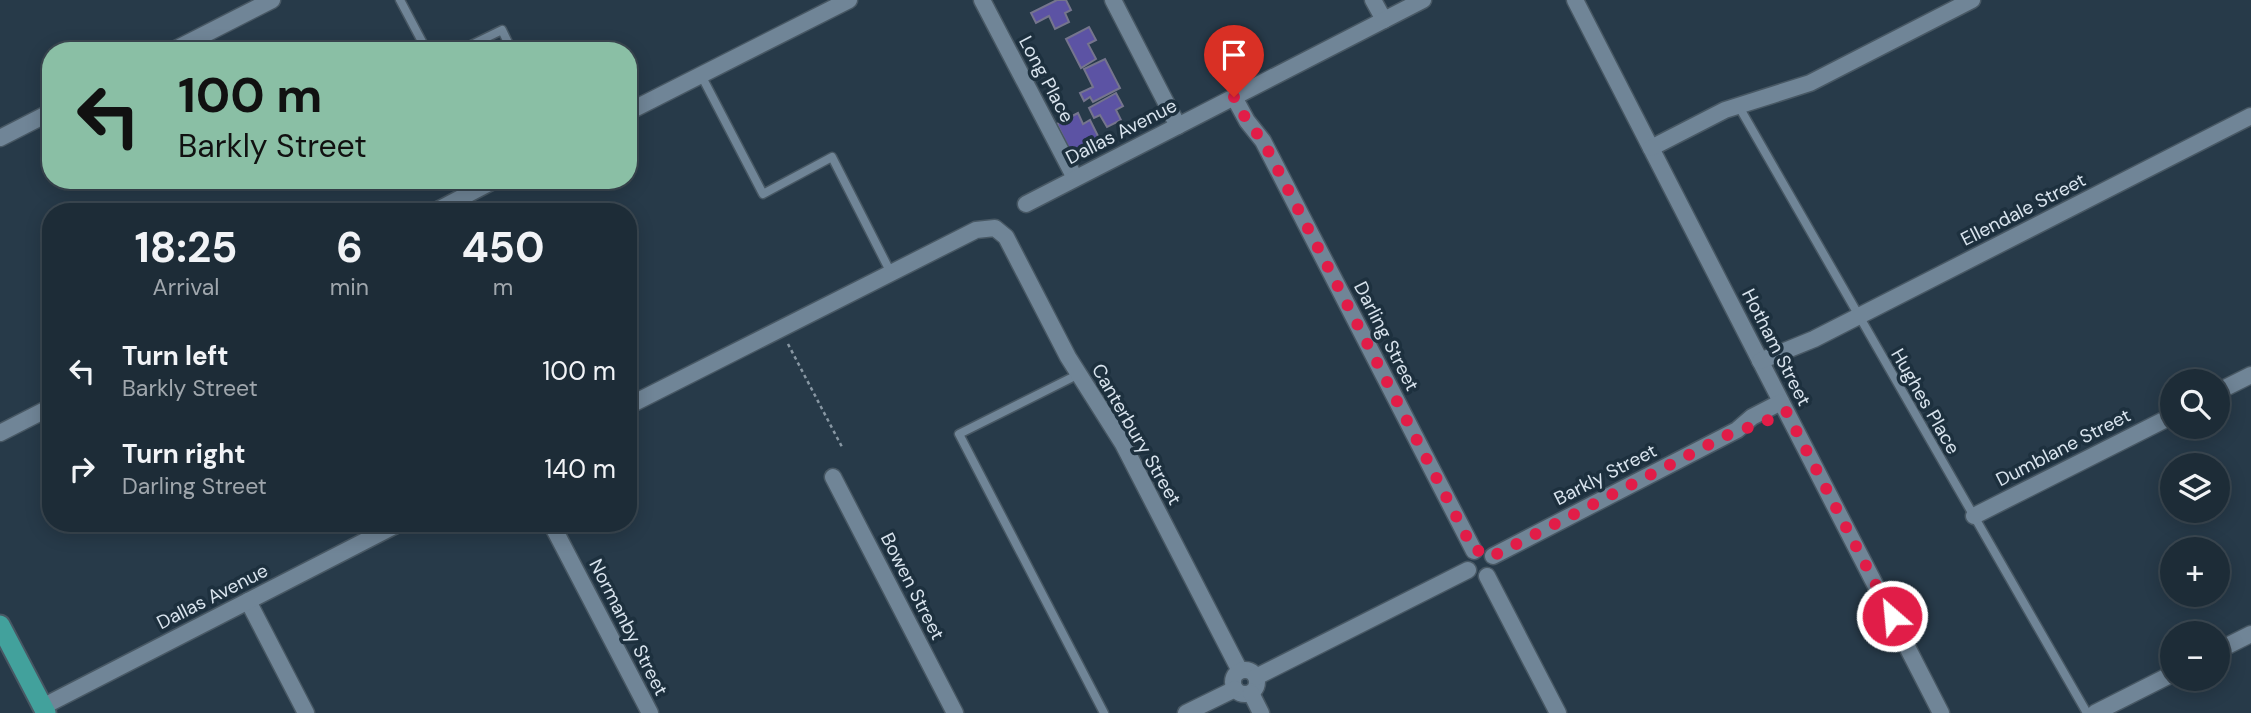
<!DOCTYPE html>
<meta charset="utf-8">
<style>
:root{--surface:#1d2c37;--page:#25343f;--text:#f1f3f6;--muted:#a0a7ad;--line:#3b4852}
body{margin:0;font-family:"DM Sans",sans-serif;background:var(--page);color:var(--text);height:100vh;display:flex;flex-direction:column;font-size:26px;white-space:nowrap}
*{box-sizing:border-box;margin:0}
p{font-size:23px;color:var(--muted)}
.icon{flex:none;width:38px;height:38px;fill:none;stroke:currentColor;stroke-width:2;stroke-linecap:round;stroke-linejoin:round}
.map{position:relative;flex:1;overflow:hidden}
.details{position:absolute;left:42px;top:203px;width:595px;height:329px;display:flex;flex-direction:column;background:var(--surface);border-radius:28px;box-shadow:0 4px 18px #0003,0 0 0 2px var(--line)}
.details>*{flex:none}
.hud{position:absolute;left:42px;top:42px;width:595px;height:147px;border-radius:28px;box-shadow:0 4px 18px #0003,0 0 0 2px var(--line);background:#8abfa5;color:#111;overflow:hidden}
.controls{position:absolute;left:2160px;top:369px;display:grid;gap:14px}
.controls a{display:grid;place-items:center;width:70px;height:70px;border-radius:50%;background:var(--surface);box-shadow:0 4px 18px #0003,0 0 0 2px var(--line);font-size:35px}
.pin{position:absolute;display:grid;place-items:center;width:60px;height:60px;color:#fff;margin:-72px -30px;border-radius:50% 50% 50% 0;rotate:-45deg;box-shadow:0 0 7px #0007}
.pin .icon{rotate:45deg}
.me{position:absolute;width:77px;margin:-38px;rotate:333deg;stroke-linejoin:round;filter:drop-shadow(0 0 5px #0008)}
.turn{display:flex;align-items:center;gap:24px;height:147px;padding:0 21px;font-size:32px}
.turn .icon{width:91px;height:91px;stroke-width:2.5}
.turn b{display:block;font-size:49px;line-height:60px}
.eta{display:flex;justify-content:space-evenly;align-items:center;height:119px;text-align:center}
.eta b{font-size:42px;font-weight:700;line-height:49px}
ul{padding:0;list-style:none}
li{display:flex;align-items:center;gap:21px;height:98px;padding:0 21px}
li div{flex:1}
li b{display:block;font-size:26px}
li em{font-style:normal}
.map>svg:first-child{display:block}
.building{fill:#5c53a4;stroke:#75758d;stroke-width:2}
.lines{fill:none;stroke-linecap:round;stroke-linejoin:round}
.service-casing{stroke:#485864;stroke-width:11}
.minor-casing{stroke:#485864;stroke-width:19}
.trunk-casing{stroke:#485864;stroke-width:23}
.path{stroke:#8897a3;stroke-width:2.5;stroke-dasharray:3.5 3.5;stroke-linecap:butt}
.service{stroke:#708597;stroke-width:8}
.minor{stroke:#708597;stroke-width:16}
.trunk{stroke:#42a19c;stroke-width:19}
.route{stroke:#e11d48;stroke-width:12;stroke-dasharray:0 21.6}
.labels{text-anchor:middle;stroke-width:7;stroke-linejoin:round;paint-order:stroke}
.street-label{font-size:19px;fill:#d9e4ee;stroke:#1d303e}
</style>
<div class="map">
<svg width="2251" height="713" viewBox="0 0 2251 713">
<rect width="100%" height="100%" fill="#273a49"/>
<g class="building">
<polygon points="1057,0 1066,0 1071,10 1065,13 1069,22 1055,29 1049,16 1036,23 1031,13"/>
<polygon points="1089,27 1096,40 1088,44 1096,59 1081,68 1066,39"/>
<polygon points="1105,59 1120,88 1093,102 1090,97 1084,101 1080,93 1093,87 1084,69"/>
<polygon points="1116,93 1123,106 1116,110 1121,120 1107,127 1100,115 1094,118 1089,108"/>
<polygon points="1078,113 1083,124 1090,120 1099,138 1071,153 1057,124"/>
</g>
<g class="lines">
<defs>
<g id="service">
<polyline points="400,0 427,51"/>
<polyline points="459,51 502,30 512,51"/>
<polyline points="701,75 763,194 832,157 891,273"/>
<polyline points="1738,105 2087,713"/>
<polyline points="1079,374 959,434 1104,713"/>
</g>
<g id="minor">
<polyline points="982,0 1075,178"/>
<polyline points="1113,0 1178,126"/>
<polyline points="1373,0 1384,20"/>
<polyline points="1575,0 1941,713"/>
<polyline points="172,51 272,0"/>
<polyline points="1234,97 1247,121 1263,141 1474,551"/>
<polyline points="628,112 849,0"/>
<polyline points="0,138 51,112"/>
<polyline points="1651,148 1725,110 1810,83 1972,0"/>
<polyline points="1026,204 1423,0"/>
<polyline points="434,212 495,180"/>
<polyline points="1760,361 1814,339 2251,116"/>
<polyline points="2217,392 2251,375"/>
<polyline points="628,406 976,230 995,228 1006,237 1068,357 1123,444 1240,671"/>
<polyline points="0,433 51,407"/>
<polyline points="833,477 955,713"/>
<polyline points="1974,516 2172,416"/>
<polyline points="551,523 650,713"/>
<polyline points="1493,556 1737,430 1752,417 1781,402"/>
<polyline points="1487,576 1558,713"/>
<polyline points="248,601 306,713"/>
<polyline points="2217,651 2251,634"/>
<circle cx="1245" cy="682" r="12"/>
<polyline points="1256,677 1468,570"/>
<polyline points="1251,693 1261,713"/>
<polyline points="42,707 400,523"/>
<polyline points="1186,713 1235,689"/>
<polyline points="2095,713 2172,674"/>
</g>
<polyline id="trunk" points="0,625 46,713"/>
</defs>
<use href="#service" class="service-casing"/>
<use href="#minor" class="minor-casing"/>
<use href="#trunk" class="trunk-casing"/>
<polyline class="path" points="788,344 842,447"/>
<use href="#service" class="service"/>
<use href="#minor" class="minor"/>
<use href="#trunk" class="trunk"/>
</g>
<g class="lines">
<polyline class="route" points="1234,97 1247,121 1263,141 1474,551 1486,550 1493,556 1737,430 1756,426 1786,411 1892,616"/>
</g>
<g class="labels">
<g class="street-label">
<text transform="translate(1047 79) rotate(62)" y="7">Long Place</text>
<text transform="translate(1121 131) rotate(-27)" y="7">Dallas Avenue</text>
<text transform="translate(2023 209) rotate(-27)" y="7">Ellendale Street</text>
<text transform="translate(1387 336) rotate(63)" y="7">Darling Street</text>
<text transform="translate(1777 347) rotate(63)" y="7">Hotham Street</text>
<text transform="translate(1926 401) rotate(60)" y="7">Hughes Place</text>
<text transform="translate(1137 434) rotate(60)" y="7">Canterbury Street</text>
<text transform="translate(2063 447) rotate(-27)" y="7">Dumblane Street</text>
<text transform="translate(1605 474) rotate(-27)" y="7">Barkly Street</text>
<text transform="translate(913 586) rotate(63)" y="7">Bowen Street</text>
<text transform="translate(212 596) rotate(-27)" y="7">Dallas Avenue</text>
<text transform="translate(629 627) rotate(63)" y="7">Normanby Street</text>
</g>
</g>
</svg>
<div class="controls">
<a><svg class="icon" aria-label="search" viewBox="0 0 24 24"><circle cx="10" cy="10" r="6"/><path d="M15 15l6 6"/></svg></a>
<a><svg class="icon" aria-label="layers" viewBox="0 0 24 24"><path d="M12 4l9 5-9 5-9-5zM3 14l9 5 9-5"/></svg></a>
<a>+</a>
<a>−</a>
</div>
<div class="pin" style="left:1234px;top:97px;background:#d93025"><svg class="icon" aria-label="arrive" viewBox="0 0 24 24"><path d="M6 21V4h12l-3 4 3 4H6"/></svg></div>
<svg class="me" style="left:1892px;top:616px" viewBox="-20 -20 40 40"><circle r="17" fill="#e11d48" stroke="#fff" stroke-width="3"/><path d="M0-11L8 9 0 5-8 9z" fill="#fff"/></svg>
<div class="hud">
<div class="turn"><svg class="icon" aria-label="left" viewBox="0 0 24 24"><path d="M17 20v-9H6M10 6l-5 5 5 5"/></svg><div><b>100 m</b>Barkly Street</div></div>
</div>
<section class="details">
<div class="eta">
<div><b>18:25</b><p>Arrival</p></div>
<div><b>6</b><p>min</p></div>
<div><b>450</b><p>m</p></div>
</div>
<ul>
<li><svg class="icon" aria-label="left" viewBox="0 0 24 24"><path d="M17 20v-9H6M10 6l-5 5 5 5"/></svg><div><b>Turn left</b><p>Barkly Street</p></div><em>100 m</em></li>
<li><svg class="icon" aria-label="right" viewBox="0 0 24 24"><path d="M7 20v-9h11M14 6l5 5-5 5"/></svg><div><b>Turn right</b><p>Darling Street</p></div><em>140 m</em></li>
</ul>
</section>
</div>
